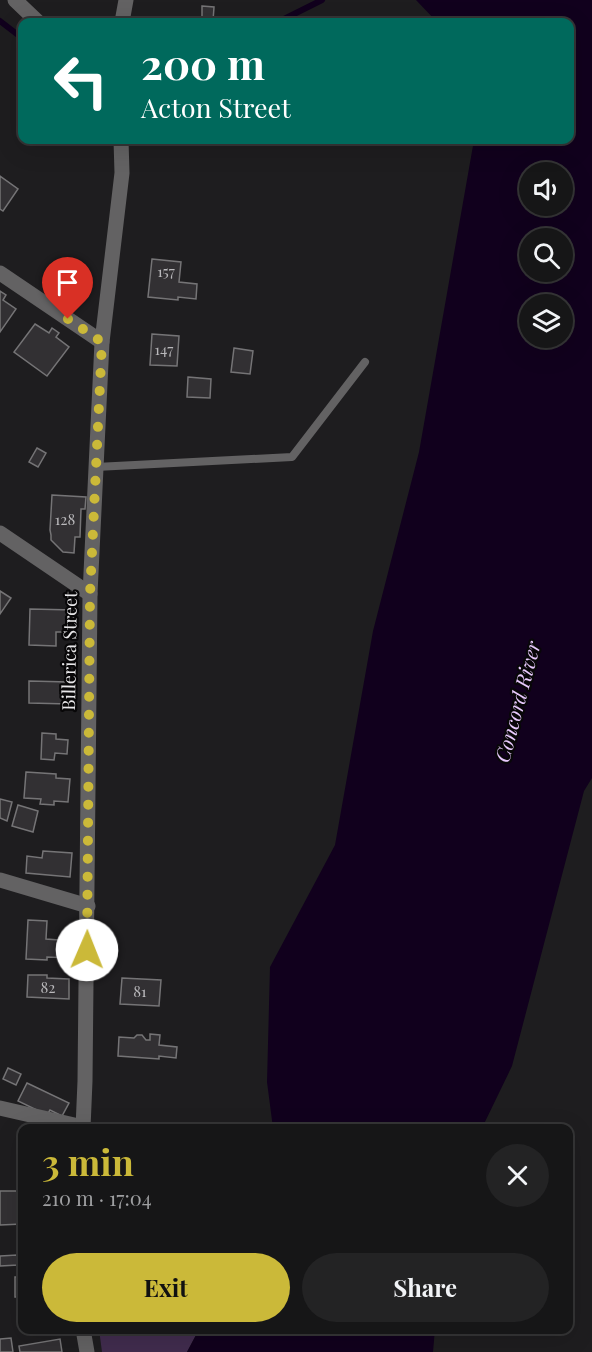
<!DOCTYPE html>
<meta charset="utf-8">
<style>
:root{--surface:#161617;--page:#232324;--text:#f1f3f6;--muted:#9e9fa1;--line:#353536;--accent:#cbb939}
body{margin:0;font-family:"Playfair Display",serif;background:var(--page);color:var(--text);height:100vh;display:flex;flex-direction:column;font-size:22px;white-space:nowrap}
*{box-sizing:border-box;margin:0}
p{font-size:20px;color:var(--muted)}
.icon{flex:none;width:33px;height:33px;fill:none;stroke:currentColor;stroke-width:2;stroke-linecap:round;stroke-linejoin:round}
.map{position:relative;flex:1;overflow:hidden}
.drawer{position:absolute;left:18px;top:1124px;width:555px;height:210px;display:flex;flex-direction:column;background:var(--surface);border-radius:12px;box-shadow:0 6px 24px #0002,0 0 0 2px var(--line)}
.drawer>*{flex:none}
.banner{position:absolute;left:18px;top:18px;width:556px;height:126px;border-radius:12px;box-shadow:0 6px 24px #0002,0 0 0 2px var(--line);background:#00695c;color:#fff;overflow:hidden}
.fabs{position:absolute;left:519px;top:162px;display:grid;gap:12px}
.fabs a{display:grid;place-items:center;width:54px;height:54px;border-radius:50%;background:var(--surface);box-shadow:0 6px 24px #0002,0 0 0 2px var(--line);font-size:30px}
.pin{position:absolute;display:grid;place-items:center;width:51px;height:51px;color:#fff;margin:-62px -26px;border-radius:50% 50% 50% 0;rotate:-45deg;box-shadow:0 0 6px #0007}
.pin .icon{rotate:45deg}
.me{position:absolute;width:66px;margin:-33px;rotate:1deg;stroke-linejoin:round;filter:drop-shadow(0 0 4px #0008)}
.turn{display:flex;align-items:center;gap:21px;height:126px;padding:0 24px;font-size:27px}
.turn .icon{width:78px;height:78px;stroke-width:2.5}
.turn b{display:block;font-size:42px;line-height:51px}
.round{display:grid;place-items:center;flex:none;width:63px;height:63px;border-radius:32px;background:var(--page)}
.summary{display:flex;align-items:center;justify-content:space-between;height:102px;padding:0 24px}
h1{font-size:36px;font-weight:700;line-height:45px;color:var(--accent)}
.action{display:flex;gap:12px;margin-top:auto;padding:12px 24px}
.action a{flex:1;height:69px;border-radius:36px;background:var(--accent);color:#111;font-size:24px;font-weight:700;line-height:69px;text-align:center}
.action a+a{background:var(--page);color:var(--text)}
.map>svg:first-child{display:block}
.green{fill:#412c4e}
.water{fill:#11001d;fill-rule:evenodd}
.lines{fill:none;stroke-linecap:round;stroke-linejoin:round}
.stream{stroke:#11001d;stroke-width:6}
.building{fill:#323033;stroke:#757476;stroke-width:1.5}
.service{stroke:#636263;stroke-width:8}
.minor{stroke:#636263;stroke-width:15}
.route{stroke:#cbb939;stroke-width:10;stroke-dasharray:0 18}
.labels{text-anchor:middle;stroke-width:4.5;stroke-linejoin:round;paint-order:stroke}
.number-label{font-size:15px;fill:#bab9bc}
.street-label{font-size:18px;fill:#e8e7e9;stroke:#080708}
.water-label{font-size:20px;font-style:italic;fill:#e8cafd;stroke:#080708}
</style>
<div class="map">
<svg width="592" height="1352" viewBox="0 0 592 1352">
<rect width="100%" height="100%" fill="#1e1d1f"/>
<polygon class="green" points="99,1329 201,1329 196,1335 187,1352 102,1352"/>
<g class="water">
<path d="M416 0H592V778L584 791 512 1066 482 1128H273L267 1082 270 967 335 845 373 631 419 452 474 140H570V22H437ZM530 172H562V206H530ZM530 238H562V272H530ZM530 304H562V338H530Z"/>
<polygon points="201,1329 435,1329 433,1352 187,1352 196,1335"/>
</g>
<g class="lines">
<g class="stream">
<polyline points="0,21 22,38"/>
<polyline points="278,22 322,0"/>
</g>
</g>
<g class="building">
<polygon points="202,6 214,7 213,21 202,21"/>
<polygon points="0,176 18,189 3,211 0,209"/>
<polygon points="152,259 181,262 179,282 197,284 196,299 178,297 178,300 148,297"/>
<polygon points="0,291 6,295 3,300 16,309 0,332"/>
<polygon points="35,324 49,333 52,328 59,333 56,337 69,347 47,376 14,352"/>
<polygon points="152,334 179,336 177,366 150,365"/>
<polygon points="234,348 253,351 250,374 231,372"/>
<polygon points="188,377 211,379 210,398 187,397"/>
<polygon points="37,448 46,453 38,467 29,462"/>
<polygon points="52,495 86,497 85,509 81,509 80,537 75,537 74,553 63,552 51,540 51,535 50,530"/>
<polygon points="0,591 11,598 0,614"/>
<polygon points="30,609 74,610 73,632 56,632 56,646 29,645"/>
<polygon points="29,681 69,682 69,704 29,703"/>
<polygon points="42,733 56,734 56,739 68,740 67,754 55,753 54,760 41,759"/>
<polygon points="26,772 56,774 56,778 70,779 68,802 54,801 54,805 40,804 41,799 24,798"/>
<polygon points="0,799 12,802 7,821 0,818"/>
<polygon points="18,805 38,811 33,832 12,826"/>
<polygon points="43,851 72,853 70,877 26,873 27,856 42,858"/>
<polygon points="28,920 47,921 46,939 72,941 71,958 47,957 47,960 26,959"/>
<polygon points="28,975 47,975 47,978 69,979 69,999 27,997"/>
<polygon points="122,978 161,980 159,1006 120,1004"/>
<polygon points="150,1034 160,1035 159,1045 177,1047 176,1058 159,1056 159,1059 118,1056 119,1037 134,1038 137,1035 142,1035 146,1040 150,1040"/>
<polygon points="8,1068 21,1074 16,1085 3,1079"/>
<polygon points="27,1083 69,1103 62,1116 50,1110 47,1115 18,1101"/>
<polygon points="0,1191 22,1191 22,1224 0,1225"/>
<polygon points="17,1255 18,1265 0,1266 0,1256"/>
<rect x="15" y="1277" width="7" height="20"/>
<polygon points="11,1338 13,1352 0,1352 0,1339"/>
<polygon points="60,1339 62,1352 20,1352 19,1346"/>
</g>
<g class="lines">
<polyline class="service" points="96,467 292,457 365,362"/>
<g class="minor">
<polyline points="15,0 38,22"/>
<polyline points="122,22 126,0"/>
<polyline points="0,273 102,342"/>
<polyline points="0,533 90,594"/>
<polyline points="0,880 88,906"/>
<polyline points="0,1108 83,1127"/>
<polyline points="83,1128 85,1081 90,594 102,342 122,173 121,140"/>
<polyline points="83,1329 87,1352"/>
</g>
</g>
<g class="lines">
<polyline class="route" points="68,319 102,342 90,594 87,950"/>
</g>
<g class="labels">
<g class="number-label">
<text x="166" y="277">157</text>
<text x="164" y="355">147</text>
<text x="65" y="525">128</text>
<text x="48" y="993">82</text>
<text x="140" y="997">81</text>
</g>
<g class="street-label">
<text transform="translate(70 651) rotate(-89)" y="6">Billerica Street</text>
</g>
<g class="water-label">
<text transform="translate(518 702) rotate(-75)" y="7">Concord River</text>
</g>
</g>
</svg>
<div class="fabs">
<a><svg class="icon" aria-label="sound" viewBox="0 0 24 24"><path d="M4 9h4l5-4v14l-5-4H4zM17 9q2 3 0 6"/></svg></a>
<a><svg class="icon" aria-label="search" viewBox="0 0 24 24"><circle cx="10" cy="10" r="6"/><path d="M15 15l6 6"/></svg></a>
<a><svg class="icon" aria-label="layers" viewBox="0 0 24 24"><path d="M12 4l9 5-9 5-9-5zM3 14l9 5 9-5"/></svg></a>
</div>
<div class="pin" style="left:68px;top:319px;background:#d93025"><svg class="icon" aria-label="arrive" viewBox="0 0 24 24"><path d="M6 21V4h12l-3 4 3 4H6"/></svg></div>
<svg class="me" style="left:87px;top:950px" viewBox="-20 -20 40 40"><circle r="19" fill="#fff"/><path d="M0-13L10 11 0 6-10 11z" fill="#cbb939"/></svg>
<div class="banner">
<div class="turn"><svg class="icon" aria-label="left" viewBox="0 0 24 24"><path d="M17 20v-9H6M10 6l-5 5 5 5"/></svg><div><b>200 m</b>Acton Street</div></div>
</div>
<section class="drawer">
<div class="summary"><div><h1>3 min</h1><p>210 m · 17:04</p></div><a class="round"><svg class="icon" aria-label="close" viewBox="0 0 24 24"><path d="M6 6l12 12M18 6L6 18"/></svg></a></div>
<div class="action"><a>Exit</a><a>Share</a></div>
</section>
</div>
